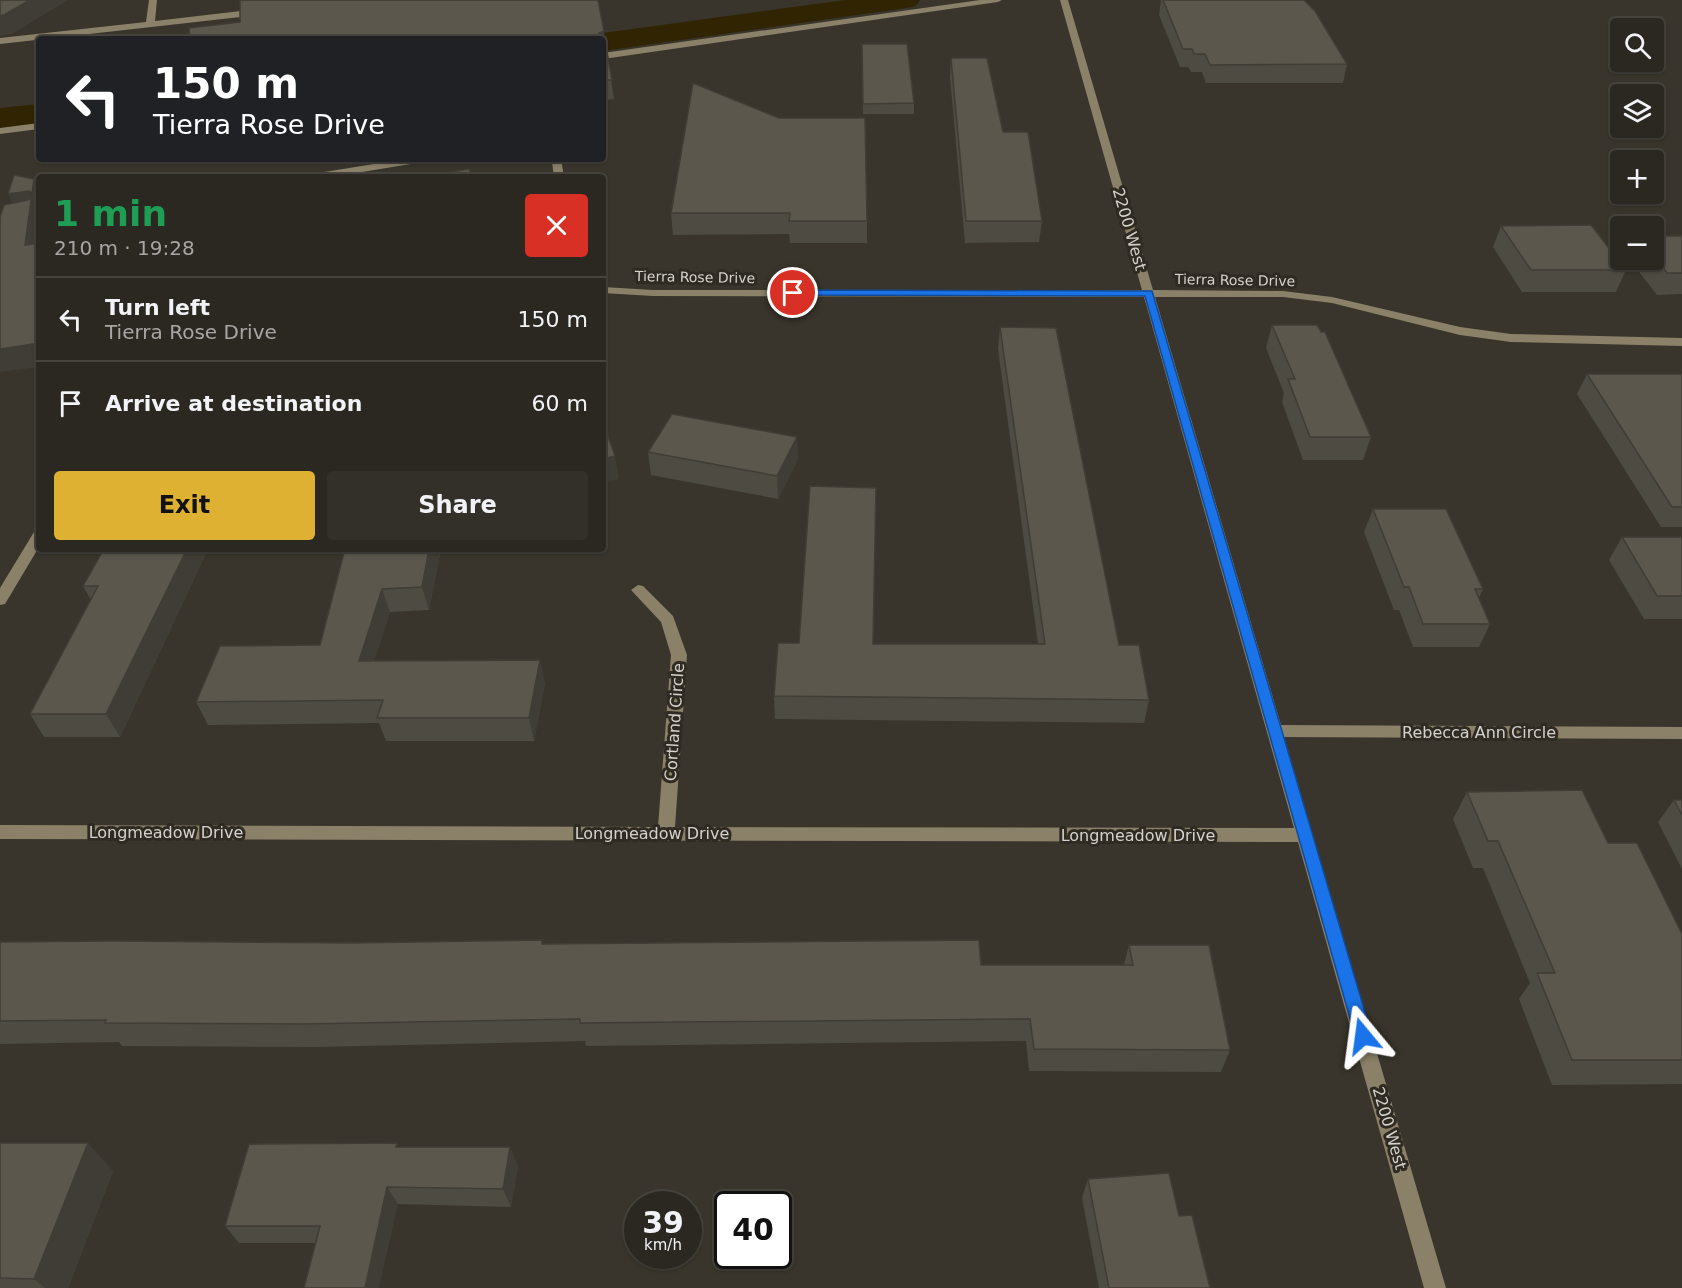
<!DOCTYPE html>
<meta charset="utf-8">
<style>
:root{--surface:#2b2821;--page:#33302a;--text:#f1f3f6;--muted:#a6a6a5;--line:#47443f;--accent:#deb133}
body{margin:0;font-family:"DejaVu Sans",sans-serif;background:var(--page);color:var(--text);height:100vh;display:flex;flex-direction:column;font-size:22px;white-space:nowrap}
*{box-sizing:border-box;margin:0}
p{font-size:20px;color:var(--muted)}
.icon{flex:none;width:33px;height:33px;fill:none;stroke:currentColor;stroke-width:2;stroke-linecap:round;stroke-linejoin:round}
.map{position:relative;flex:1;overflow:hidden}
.side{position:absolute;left:36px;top:174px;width:570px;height:378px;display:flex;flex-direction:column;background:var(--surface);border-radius:6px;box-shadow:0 2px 4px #0004,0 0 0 2px var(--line)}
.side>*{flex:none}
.top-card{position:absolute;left:36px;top:36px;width:570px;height:126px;border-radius:6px;box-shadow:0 2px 4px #0004,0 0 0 2px var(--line);background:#202124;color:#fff;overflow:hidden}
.buttons{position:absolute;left:1610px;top:18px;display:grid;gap:12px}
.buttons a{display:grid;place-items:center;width:54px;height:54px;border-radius:6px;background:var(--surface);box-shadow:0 2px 4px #0004,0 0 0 2px var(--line);font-size:30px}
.speed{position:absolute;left:624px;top:1191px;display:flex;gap:12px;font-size:30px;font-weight:700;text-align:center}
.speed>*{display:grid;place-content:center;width:78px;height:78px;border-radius:50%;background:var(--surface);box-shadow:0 2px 4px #0004,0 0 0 2px var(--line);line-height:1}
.speed small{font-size:15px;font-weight:400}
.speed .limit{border:3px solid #111;border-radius:9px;background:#fff;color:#111}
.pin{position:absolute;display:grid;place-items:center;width:51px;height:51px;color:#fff;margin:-26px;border:3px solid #fff;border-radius:50%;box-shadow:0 2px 6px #0007}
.me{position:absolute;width:66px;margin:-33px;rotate:344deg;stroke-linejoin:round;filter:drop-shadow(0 0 4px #0008)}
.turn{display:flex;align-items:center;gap:21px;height:126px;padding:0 18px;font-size:27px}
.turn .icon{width:78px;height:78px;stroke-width:2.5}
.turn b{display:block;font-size:42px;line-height:51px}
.round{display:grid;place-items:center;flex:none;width:63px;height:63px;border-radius:6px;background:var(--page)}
.headline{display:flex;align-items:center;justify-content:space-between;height:102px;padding:0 18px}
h1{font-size:36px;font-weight:700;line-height:45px;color:#1e9e55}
.button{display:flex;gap:12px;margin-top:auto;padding:12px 18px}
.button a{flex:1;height:69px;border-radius:6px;background:var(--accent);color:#111;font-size:24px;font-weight:700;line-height:69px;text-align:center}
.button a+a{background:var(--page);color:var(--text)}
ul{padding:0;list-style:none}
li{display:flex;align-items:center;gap:18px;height:84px;padding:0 18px;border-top:2px solid var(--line)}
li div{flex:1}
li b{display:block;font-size:22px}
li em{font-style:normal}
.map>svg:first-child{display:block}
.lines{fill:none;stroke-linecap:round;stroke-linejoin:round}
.canal{fill:#302403;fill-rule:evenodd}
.minor{fill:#8b8169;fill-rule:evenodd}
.wall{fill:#4e4b42}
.shaded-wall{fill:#403d36}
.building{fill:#5b574d;stroke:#403d36;stroke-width:1.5}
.route{fill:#1a73e8;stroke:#114b97;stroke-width:1.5}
.labels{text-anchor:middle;stroke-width:6;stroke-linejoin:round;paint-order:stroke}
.far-street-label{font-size:14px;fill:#d5d2cd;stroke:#2f2b22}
.street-label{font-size:16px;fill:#d5d2cd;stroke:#2f2b22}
</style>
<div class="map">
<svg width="1682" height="1288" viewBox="0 0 1682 1288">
<rect width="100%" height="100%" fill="#39352c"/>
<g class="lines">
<g class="canal">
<polygon points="845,0 920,0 916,6 906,8 603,51 603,39 590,39 593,36 603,33"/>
<polygon points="39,104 39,124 0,128 0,108"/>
</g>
<g class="minor">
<polygon points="149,0 157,0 155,21 259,9 263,12 259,15 0,44 0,38 146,22"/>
<polygon points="980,0 1002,0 998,2 603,59 603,53"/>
<polygon points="1060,0 1068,0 1153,290 1283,291 1332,297 1460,327 1511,334 1682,338 1682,346 1511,342 1460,335 1332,303 1283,297 1155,297 1281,725 1682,727 1682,739 1284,737 1446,1288 1424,1288 1298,842 0,839 0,825 658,827 671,655 661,622 631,590 638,585 643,586 673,616 687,655 675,827 1294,828 1144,297 653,296 603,293 603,287 653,290 1142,290"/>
<polygon points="39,123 39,129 0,134 0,128"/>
<polygon points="405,159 428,159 423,162 331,177 307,177 312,174"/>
<polygon points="546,159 561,159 564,177 554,177 552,162"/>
<polygon points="39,530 39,547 5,604 0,605 0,588 34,532"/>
</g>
</g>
<g class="wall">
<polygon points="1161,0 1304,0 1347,64 1343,83 1206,83 1202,72 1191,72 1188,67 1180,67 1159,15"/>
<polygon points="603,39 605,41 614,99 603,100"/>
<polygon points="862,54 914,103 914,114 863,114"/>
<polygon points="951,58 1003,132 1042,221 1039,242 965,243 950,77"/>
<polygon points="693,83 867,221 867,243 790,243 789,234 673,235 671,213"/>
<polygon points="1501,226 1626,270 1616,292 1522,292 1493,247"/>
<polygon points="1653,236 1682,236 1682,294 1657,295 1630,260 1653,260"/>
<polygon points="1272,325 1371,437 1363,460 1303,460 1282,402 1284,393 1266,348"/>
<polygon points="1000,327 1119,645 1149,700 1144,723 775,719 774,696 873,644 1038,644 998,349"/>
<polygon points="1587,374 1682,374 1682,527 1661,527 1577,394"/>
<polygon points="797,437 798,459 778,499 651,475 648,452"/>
<polygon points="1373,509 1483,589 1479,598 1490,624 1479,647 1413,647 1399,610 1394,610 1364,532"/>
<polygon points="1622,537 1682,537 1682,619 1644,619 1609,560"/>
<polygon points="104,549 208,549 120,737 44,737 30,714 91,600 83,586"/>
<polygon points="345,549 441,549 429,610 390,612 374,661 545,683 534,741 386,741 379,723 208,725 196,702 320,645"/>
<polygon points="1467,792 1608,843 1682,934 1682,1084 1552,1085 1519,999 1530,983 1483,868 1473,868 1453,819"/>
<polygon points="1674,800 1682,800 1682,869 1658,822"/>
<polygon points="542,940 543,944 981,965 1124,965 1129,945 1230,1050 1221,1072 1029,1071 1026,1041 586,1046 585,1041 315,1047 122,1046 119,1042 0,1044 0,942 352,943"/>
<polygon points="0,1143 113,1171 68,1288 0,1288"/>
<polygon points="400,1147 518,1166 511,1207 398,1204 315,1243 239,1243 225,1226"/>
<polygon points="1088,1179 1179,1216 1210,1288 1099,1288 1082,1198"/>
</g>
<g class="shaded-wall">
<polygon points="30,0 68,0 12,34 0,36 0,16"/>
<polygon points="604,31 606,50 603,51 603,39 598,39 599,33"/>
<polygon points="34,179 39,189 39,239 36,267 25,245 17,215 8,194 29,191 32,197"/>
<polygon points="39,343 39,367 0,372 0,349"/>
<polygon points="797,437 798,459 778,499 777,476"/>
<polygon points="615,456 619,479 603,482 603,459"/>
<polygon points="187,549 208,549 120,737 106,714"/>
<polygon points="429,549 441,549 429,610 422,587"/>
<polygon points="382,589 390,612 367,684 359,661"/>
<polygon points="540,660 545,683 534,741 529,718"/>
<polygon points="88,1143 113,1171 68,1288 45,1288 34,1279"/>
<polygon points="510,1147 518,1166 511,1207 503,1189"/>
<polygon points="387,1187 398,1204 379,1288 365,1288"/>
</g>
<g class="building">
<polygon points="0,0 30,0 4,15 0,16"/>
<polygon points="240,0 598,0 604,31 599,33 598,39 190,39 189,28 240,22"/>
<polygon points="1163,0 1304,0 1315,11 1347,64 1210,65 1205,54 1194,54 1192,49 1183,49"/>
<polygon points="603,41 605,41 612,80 603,80"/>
<polygon points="862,44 907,44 914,103 863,104"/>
<polygon points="951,58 987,58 1003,132 1028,132 1042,221 966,221"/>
<polygon points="693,83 779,118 865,118 867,221 789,221 790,213 671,213"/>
<polygon points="469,169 472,177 421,177"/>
<polygon points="14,175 34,179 25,245 39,243 39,343 0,349 0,217 4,205 32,199 32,193 29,191 8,194"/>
<polygon points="1591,225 1626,270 1531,270 1501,226"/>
<polygon points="1653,236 1682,236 1682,273 1667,273 1653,255"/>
<polygon points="1272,325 1317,325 1321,332 1325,332 1371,437 1310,437 1288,379 1295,379"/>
<polygon points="1000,327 1056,328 1119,645 1139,645 1149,700 774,696 778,643 799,643 810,486 876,488 873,644 1045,644"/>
<polygon points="1587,374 1682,374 1682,507 1672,507"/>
<polygon points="672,414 797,437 777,476 648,452"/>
<polygon points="603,422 615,456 603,459"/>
<polygon points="1373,509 1446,509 1483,589 1475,589 1490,624 1423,624 1409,587 1404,587"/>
<polygon points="1622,537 1682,537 1682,596 1657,596"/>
<polygon points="104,549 187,549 106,714 30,714 98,586 83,586"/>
<polygon points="345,549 429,549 422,587 382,589 359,661 540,660 529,718 377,718 383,700 196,702 220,646 320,645"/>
<polygon points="1582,790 1608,843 1637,843 1682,934 1682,1060 1572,1060 1537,973 1555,973 1498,841 1488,841 1467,792"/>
<polygon points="1674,800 1682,800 1682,815"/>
<polygon points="542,940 542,944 979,940 981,965 1133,965 1129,945 1209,945 1230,1050 1034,1049 1030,1019 580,1023 580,1019 303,1024 105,1023 106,1020 0,1021 0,942 113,941 352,943"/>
<polygon points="0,1143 88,1143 34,1279 0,1278"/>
<polygon points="397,1143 396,1147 510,1147 503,1189 387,1187 365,1288 304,1288 320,1226 225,1226 249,1144"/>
<polygon points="1169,1173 1179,1216 1192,1215 1210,1288 1109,1288 1088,1179"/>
</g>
<polygon class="route" points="793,290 1152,291 1372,1036 1369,1042 1363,1044 1357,1042 1355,1036 1145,296 789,295 789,291"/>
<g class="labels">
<g class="far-street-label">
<text transform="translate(695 277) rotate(1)" y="5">Tierra Rose Drive</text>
<text transform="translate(1235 280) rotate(1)" y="5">Tierra Rose Drive</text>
</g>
<g class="street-label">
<text transform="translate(1130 229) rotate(74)" y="6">2200 West</text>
<text transform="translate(674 722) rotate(-86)" y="6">Cortland Circle</text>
<text x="1479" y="738">Rebecca Ann Circle</text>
<text x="166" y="838">Longmeadow Drive</text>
<text x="652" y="839">Longmeadow Drive</text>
<text x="1138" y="841">Longmeadow Drive</text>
<text transform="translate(1390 1128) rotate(74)" y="6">2200 West</text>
</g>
</g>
</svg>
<div class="buttons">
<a><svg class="icon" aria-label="search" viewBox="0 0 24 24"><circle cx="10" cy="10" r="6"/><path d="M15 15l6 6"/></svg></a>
<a><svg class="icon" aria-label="layers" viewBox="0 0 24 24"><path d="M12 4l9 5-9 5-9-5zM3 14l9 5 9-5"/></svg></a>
<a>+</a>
<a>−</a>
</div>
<div class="speed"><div>39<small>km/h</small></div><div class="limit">40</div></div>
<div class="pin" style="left:793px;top:293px;background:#d93025"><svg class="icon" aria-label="arrive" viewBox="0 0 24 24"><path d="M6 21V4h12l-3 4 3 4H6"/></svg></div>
<svg class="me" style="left:1363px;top:1036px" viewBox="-20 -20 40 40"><path d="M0-17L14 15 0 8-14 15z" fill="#1a73e8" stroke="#fff" stroke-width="4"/></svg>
<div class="top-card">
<div class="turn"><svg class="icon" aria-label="left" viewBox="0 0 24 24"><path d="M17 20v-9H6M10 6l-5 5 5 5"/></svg><div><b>150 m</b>Tierra Rose Drive</div></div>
</div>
<section class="side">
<div class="headline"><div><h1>1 min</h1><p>210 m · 19:28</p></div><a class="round" style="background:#d93025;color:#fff"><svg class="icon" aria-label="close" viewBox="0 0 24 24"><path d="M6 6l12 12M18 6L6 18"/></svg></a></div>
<ul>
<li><svg class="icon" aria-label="left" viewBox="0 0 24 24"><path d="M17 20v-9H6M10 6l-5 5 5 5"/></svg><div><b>Turn left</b><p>Tierra Rose Drive</p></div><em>150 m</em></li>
<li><svg class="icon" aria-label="arrive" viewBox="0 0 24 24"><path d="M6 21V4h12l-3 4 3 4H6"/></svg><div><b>Arrive at destination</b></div><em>60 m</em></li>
</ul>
<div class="button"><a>Exit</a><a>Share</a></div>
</section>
</div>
